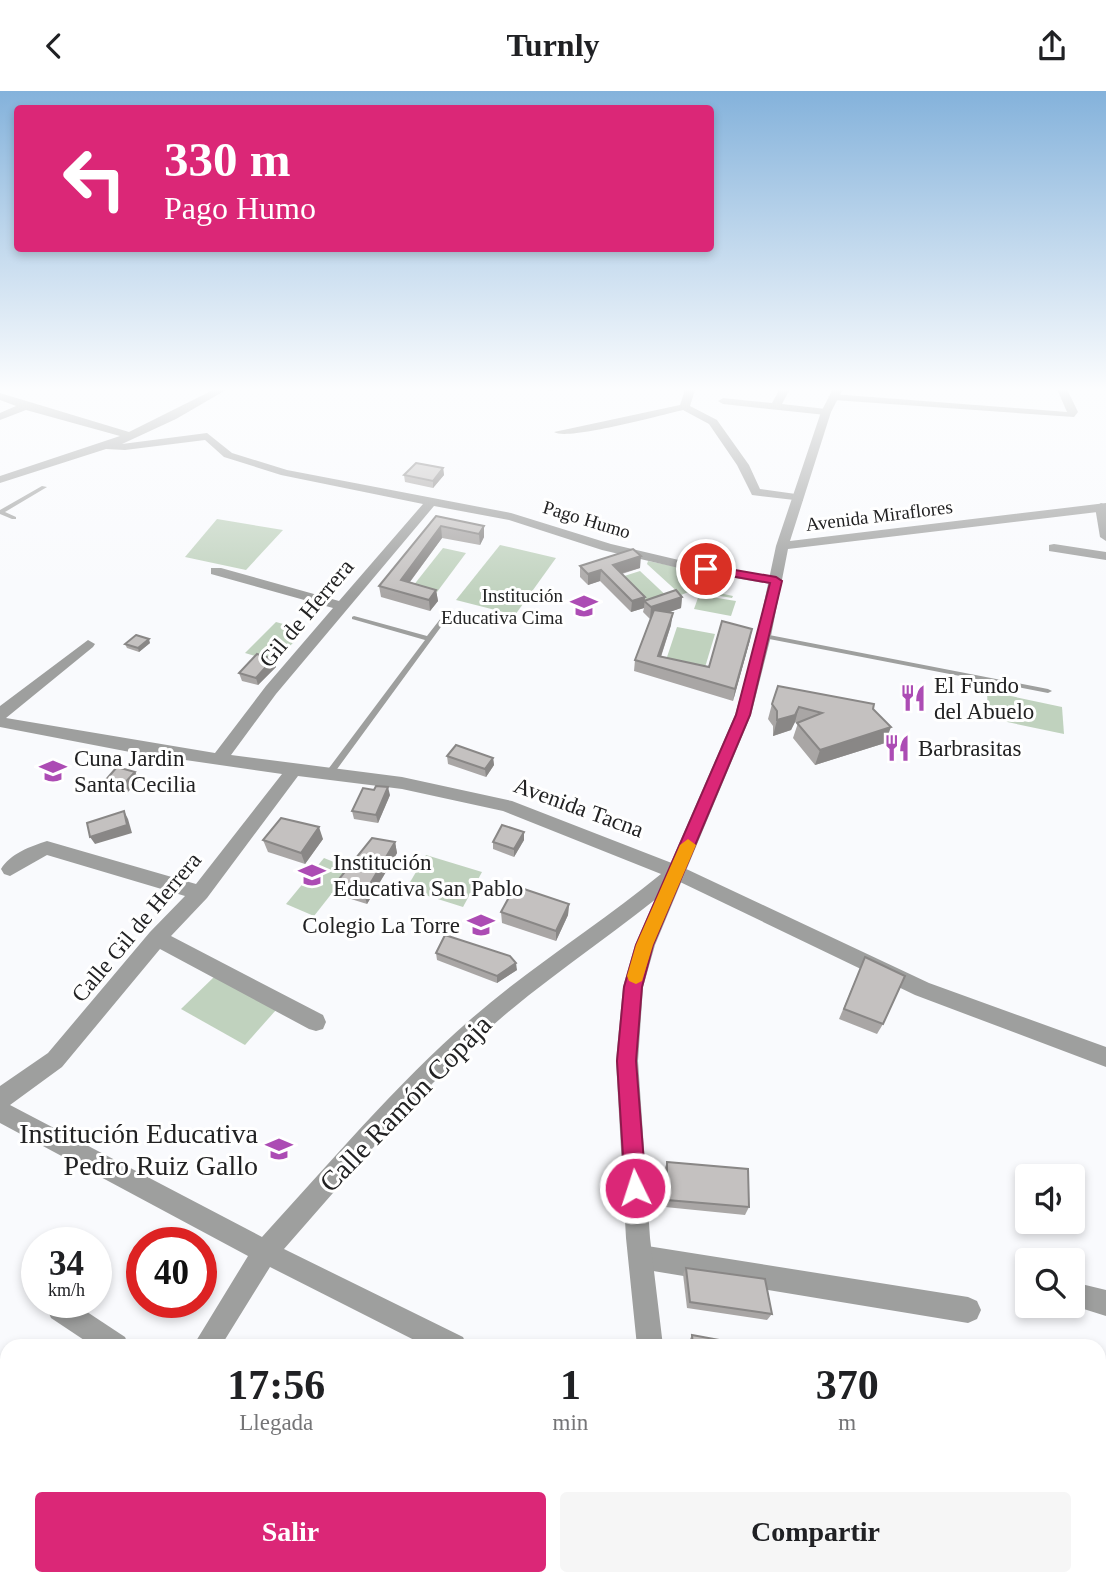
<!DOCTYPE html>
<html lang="es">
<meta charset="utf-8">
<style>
:root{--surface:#fff;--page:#f6f6f6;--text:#202124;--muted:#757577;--accent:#db2777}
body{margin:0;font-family:Georgia,serif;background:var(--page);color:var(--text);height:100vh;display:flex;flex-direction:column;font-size:26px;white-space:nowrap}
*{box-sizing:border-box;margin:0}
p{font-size:23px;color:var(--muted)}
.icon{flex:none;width:38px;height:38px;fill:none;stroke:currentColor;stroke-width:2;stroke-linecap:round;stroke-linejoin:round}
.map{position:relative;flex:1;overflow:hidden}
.details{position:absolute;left:0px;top:1248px;width:1106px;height:247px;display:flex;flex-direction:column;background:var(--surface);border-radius:21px 21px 0 0;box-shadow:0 4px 10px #0003}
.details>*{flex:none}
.top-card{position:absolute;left:14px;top:14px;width:700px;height:147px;border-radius:7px;box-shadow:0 4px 10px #0003;background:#db2777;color:#fff;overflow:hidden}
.tools{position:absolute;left:1015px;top:1073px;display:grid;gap:14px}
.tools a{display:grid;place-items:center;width:70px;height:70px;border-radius:7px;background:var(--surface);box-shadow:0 4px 10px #0003;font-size:35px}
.speed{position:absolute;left:21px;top:1136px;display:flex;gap:14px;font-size:35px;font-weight:700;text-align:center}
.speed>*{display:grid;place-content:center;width:91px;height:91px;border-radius:50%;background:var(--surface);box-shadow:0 4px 10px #0003;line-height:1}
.speed small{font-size:18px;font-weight:400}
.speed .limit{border:10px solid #d22;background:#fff;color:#111}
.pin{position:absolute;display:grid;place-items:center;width:60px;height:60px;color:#fff;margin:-30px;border:4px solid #fff;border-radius:50%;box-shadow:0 2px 7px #0007}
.me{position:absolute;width:77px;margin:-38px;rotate:356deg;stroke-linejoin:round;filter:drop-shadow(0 0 5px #0008)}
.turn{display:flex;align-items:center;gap:24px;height:147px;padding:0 35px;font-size:32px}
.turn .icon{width:91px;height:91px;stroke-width:2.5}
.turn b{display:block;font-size:49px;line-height:60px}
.eta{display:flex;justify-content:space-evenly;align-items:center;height:119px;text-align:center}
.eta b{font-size:42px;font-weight:800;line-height:49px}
.action{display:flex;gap:14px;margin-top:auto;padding:14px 35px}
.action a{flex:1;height:80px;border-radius:7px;background:var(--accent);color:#fff;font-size:28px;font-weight:800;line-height:80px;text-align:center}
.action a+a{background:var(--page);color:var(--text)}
header{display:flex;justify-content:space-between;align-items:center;height:91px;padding:0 35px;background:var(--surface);font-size:32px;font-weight:800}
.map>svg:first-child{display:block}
.green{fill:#c0d2be}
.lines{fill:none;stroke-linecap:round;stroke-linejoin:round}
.service{fill:#9e9f9e;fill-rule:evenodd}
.minor{fill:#9e9f9e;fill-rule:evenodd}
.tertiary{fill:#9e9f9e;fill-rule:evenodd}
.wall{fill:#a9a6a5}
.shaded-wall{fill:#898786}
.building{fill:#c4c1c0;stroke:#898786;stroke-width:2}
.route{fill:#db2777;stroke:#8e194d;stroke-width:2}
.slow{fill:#f59e0b}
.labels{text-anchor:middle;stroke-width:6;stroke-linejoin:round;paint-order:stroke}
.far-street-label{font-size:19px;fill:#222223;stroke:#fff}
.far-poi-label{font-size:19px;fill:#222223;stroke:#fff;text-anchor:end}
.street-label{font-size:23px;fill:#222223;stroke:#fff}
.poi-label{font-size:23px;fill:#222223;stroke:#fff;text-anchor:start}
.near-street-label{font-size:28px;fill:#222223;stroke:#fff}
.near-poi-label{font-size:28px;fill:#222223;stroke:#fff;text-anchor:end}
</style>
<header><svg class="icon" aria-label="back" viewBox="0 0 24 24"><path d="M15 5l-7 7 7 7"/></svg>Turnly<svg class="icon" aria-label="share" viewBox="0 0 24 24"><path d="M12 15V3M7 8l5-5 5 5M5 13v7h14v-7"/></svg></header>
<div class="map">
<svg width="1106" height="1494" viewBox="0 0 1106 1494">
<rect width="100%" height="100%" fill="#f9fafd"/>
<g class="green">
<polygon points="217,428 283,439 246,479 185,466"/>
<polygon points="500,454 556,467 515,524 456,509"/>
<polygon points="443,457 466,462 437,501 413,495"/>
<polygon points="648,470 713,483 710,500 733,505 732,507 691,500 681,504 647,473"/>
<polygon points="640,480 672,510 649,518 618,487"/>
<polygon points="699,504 736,510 731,525 694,518"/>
<polygon points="276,531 305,539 275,571 245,562"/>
<polygon points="677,536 715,543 703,583 664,575"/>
<polygon points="987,600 1062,616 1064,643 988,627"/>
<polygon points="426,764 482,781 463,816 406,798"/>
<polygon points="324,767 351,778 314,825 286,813"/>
<polygon points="215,885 276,919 245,954 181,918"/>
</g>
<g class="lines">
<g class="service">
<polygon points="42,395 47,396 5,421 16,426 16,428 12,428 0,423 0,419"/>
<polygon points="354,525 427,545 441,527 445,527 446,529 332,685 326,685 325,683 326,681 425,549 352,528 352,526"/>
<polygon points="761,543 764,543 1048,598 1052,600 1048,602 764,547 760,545"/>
</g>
<g class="minor">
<path d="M219 296H231L176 328 122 353 207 342 232 362 287 379 511 422 611 453 683 470 776 486 783 490 776 494 683 478 602 459 509 429 434 415 276 603 231 664 402 686 512 710 682 776 929 892 1106 956V976L915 904 678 790C615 843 545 887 484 942 412 1009 349 1084 284 1158L463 1246 467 1255H426L270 1176 221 1255H193L248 1165 0 1032V995L48 962 150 841 185 805 47 764 10 785 4 783 1 778C10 763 31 755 47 750L196 793 282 683 130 661 0 636V615L88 549 95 553 93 556 6 627 215 662 266 595 333 517 211 483V477H221L339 510 423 413 281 384 224 366 205 349 125 359 106 358 0 392V385L120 345 26 319 0 329V322L16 315 0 309V302L129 341ZM298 685 402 698 503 720 661 783C600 833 532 875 471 928 395 994 330 1072 262 1146L10 1014 62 976 160 858 309 938 316 940 323 938 326 931 323 924 171 845 207 807Z"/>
<path d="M686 296H696L690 315 717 329 749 374 760 398 803 404V410L752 404 737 374 709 333 683 319C661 324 567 350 554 341L680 314Z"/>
<polygon points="781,296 791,296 782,313 826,318 831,321 826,324 723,313 718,310 723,307 772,312"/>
<polygon points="1056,296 1066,296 1078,321 1074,326 833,309 828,306 833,303 1067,321"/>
<polygon points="1101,412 1106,414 1106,450 1100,446 1095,416"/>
<polygon points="1054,453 1106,461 1106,469 1049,460 1049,454"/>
<polygon points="641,1154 968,1206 977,1210 981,1219 977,1228 968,1232 641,1178 632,1175 629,1166 632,1157"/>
<polygon points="1073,1191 1106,1199 1106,1225 1071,1214"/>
<polygon points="50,1211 72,1211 125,1246 129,1255 93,1255 51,1227 47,1218"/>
<polygon points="1099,1419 1106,1421 1106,1449 1099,1447"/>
<polygon points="43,1488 74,1488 71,1494 40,1494"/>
<polygon points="239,1488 279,1488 282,1494 242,1494"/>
</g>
<g class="tertiary">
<polygon points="834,296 844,296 831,321 790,450 1106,412 1106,420 788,458 771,545 751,624 655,854 643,896 638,970 650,1147 663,1255 637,1255 626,1147 616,970 623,896 635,854 735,624 757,545 776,455 821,321"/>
<rect x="658" y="1488" width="30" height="6"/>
</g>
</g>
<g class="wall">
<polygon points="534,296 557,296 552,300"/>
<polygon points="443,377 444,384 433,397 405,391 404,384"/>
<polygon points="436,425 484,435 484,446 480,454 442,447 410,491 436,499 438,510 430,520 381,506 379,495"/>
<polygon points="580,475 640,477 622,483 645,506 645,510 682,506 681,517 669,521 671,534 661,566 709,576 750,549 733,610 634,580 635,569 651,527 650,528 643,521 644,517 631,521 600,490 588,494 580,486"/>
<polygon points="150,552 139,561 127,557 125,553"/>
<polygon points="273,568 276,576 258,594 242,590 239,582"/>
<polygon points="772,613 873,618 885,652 815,674 793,647 798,632 795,631 791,639 773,645 773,635 768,628"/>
<polygon points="447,665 493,667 494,674 486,686 448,673"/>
<polygon points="135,681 139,689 125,704 108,698 104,691"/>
<polygon points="390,704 378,732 354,728 352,720"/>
<polygon points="323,748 305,773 268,761 263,749"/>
<polygon points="524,749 514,766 493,758 493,751"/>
<polygon points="395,751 397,762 367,813 338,804 335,793"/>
<polygon points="569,813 568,824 556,850 502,832 501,821"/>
<polygon points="436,862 517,879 497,892 437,869"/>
<polygon points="865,866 883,933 877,943 839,928"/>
<polygon points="667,1071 749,1116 745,1124 665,1116 664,1079"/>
<polygon points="686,1177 772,1223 767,1229 687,1217 683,1183"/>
<polygon points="692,1244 752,1255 691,1255 690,1248"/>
<polygon points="1099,1458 1106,1458 1106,1494 1097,1494 1098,1488 1099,1488"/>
</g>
<g class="shaded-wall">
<polygon points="443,377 444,384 433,397 433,390"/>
<polygon points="441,435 442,447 403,500 401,489"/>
<polygon points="484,435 484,446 480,454 479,443"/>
<polygon points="641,465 640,477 612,485 613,474"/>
<polygon points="601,479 600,490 588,494 588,483"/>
<polygon points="436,499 438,510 430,520 429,509"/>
<polygon points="645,506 644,517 631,521 632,510"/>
<polygon points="682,506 681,517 650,528 651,516"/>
<polygon points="673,522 671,534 657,577 658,565"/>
<polygon points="752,538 750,549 733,610 735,598"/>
<polygon points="149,548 150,552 139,561 138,557"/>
<polygon points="273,568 276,576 258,594 256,587"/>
<polygon points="799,616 795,631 791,639 773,645 777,629"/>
<polygon points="891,636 885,652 815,674 820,659"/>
<polygon points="493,667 494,674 486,686 485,678"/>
<polygon points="135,681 139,689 125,704 121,696"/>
<polygon points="388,696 390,704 378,732 376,724"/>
<polygon points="124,720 128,728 132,742 95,753 90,746"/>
<polygon points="319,736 323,748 305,773 301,762"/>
<polygon points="524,741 524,749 514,766 514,758"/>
<polygon points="395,751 397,762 367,813 364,803"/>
<polygon points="569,813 568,824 556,850 556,840"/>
<polygon points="516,872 517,879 497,892 497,885"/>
</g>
<g class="building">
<polygon points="416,372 443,377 433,390 404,384"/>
<polygon points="436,425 484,435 479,443 441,435 401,489 436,499 429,509 379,495"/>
<polygon points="633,458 641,465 613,474 645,506 632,510 601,479 588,483 580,475"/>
<polygon points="676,499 682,506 651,516 644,510"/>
<polygon points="654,519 673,522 658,565 709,576 722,530 752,538 735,598 635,569"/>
<polygon points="136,544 149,548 138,557 125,553"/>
<polygon points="257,563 273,568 256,587 239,582"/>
<polygon points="778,595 874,613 873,618 891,636 820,659 797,632 822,622 799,616 795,624 777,629 777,620 772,613"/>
<polygon points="456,654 493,667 485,678 447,665"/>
<polygon points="117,676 135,681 121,696 104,691"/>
<polygon points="376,695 388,696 376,724 352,720 363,697 374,699"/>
<polygon points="124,720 127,734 90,746 87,732"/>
<polygon points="281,727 319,736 301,762 263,749"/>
<polygon points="502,734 524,741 514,758 493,751"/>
<polygon points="372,747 395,751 364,803 335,793"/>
<polygon points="515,795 569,813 556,840 501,821"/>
<polygon points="445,844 510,865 516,872 497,885 436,862"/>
<polygon points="865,866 905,885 883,933 844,918"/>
<polygon points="667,1071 748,1078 749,1116 667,1109"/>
<polygon points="686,1177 765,1188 772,1223 690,1211"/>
<polygon points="692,1244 752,1255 693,1255"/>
</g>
<linearGradient id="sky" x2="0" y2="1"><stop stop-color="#84b2db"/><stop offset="0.59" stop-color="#fcfdfe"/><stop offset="1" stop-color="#fcfdfe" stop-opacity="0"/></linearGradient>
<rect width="1106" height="505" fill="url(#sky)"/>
<polygon class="route" points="706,474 776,486 782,490 750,624 653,854 642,896 636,970 646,1097 643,1104 635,1107 628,1104 625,1097 617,970 624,896 636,854 736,624 770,492 702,480 700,478"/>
<polygon class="slow" points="688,748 696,754 653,854 642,890 636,893 629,890 627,885 636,854 680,754"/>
<defs>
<symbol id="school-bare" viewBox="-9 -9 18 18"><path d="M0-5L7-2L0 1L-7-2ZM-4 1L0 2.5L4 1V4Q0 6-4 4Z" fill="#ac4cb4" stroke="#fff" stroke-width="2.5" paint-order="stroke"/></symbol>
<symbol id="restaurant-bare" viewBox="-9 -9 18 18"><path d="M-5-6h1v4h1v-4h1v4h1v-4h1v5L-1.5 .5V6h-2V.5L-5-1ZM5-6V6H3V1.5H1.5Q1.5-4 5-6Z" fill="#ac4cb4" stroke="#fff" stroke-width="2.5" paint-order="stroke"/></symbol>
</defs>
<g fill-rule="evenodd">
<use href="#school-bare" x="565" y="496" width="38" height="38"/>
<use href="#restaurant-bare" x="894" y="588" width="38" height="38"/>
<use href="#restaurant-bare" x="878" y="638" width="38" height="38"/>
<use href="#school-bare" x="34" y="661" width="38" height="38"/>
<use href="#school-bare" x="293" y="765" width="38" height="38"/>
<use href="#school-bare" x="462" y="815" width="38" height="38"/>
<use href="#school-bare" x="260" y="1039" width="38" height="38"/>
</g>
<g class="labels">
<g class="far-street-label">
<text transform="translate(879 424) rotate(-7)" y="7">Avenida Miraflores</text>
<text transform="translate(587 428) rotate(17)" y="7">Pago Humo</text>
</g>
<g class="far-poi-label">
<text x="563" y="511">Institución<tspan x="563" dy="22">Educativa Cima</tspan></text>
</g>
<g class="street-label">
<text transform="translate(306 522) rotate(-50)" y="8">Gil de Herrera</text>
<text transform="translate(579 716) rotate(20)" y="8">Avenida Tacna</text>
<text transform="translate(136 836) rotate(-50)" y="8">Calle Gil de Herrera</text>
</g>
<g class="poi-label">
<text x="934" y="602">El Fundo<tspan x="934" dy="26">del Abuelo</tspan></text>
<text x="918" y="665">Barbrasitas</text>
<text x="74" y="675">Cuna Jardin<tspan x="74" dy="26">Santa Cecilia</tspan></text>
<text x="333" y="779">Institución<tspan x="333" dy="26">Educativa San Pablo</tspan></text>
<text x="460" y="842" text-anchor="end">Colegio La Torre</text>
</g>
<g class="near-street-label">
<text transform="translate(405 1012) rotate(-46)" y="10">Calle Ramón Copaja</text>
</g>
<g class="near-poi-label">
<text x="258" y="1052">Institución Educativa<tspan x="258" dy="32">Pedro Ruiz Gallo</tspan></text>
</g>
</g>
</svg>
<div class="tools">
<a><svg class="icon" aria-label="sound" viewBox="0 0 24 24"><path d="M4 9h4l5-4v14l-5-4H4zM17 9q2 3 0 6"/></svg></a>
<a><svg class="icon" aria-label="search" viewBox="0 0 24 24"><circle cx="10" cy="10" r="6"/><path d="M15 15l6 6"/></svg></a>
</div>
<div class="speed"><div>34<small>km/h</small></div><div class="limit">40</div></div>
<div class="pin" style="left:706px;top:478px;background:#d93025"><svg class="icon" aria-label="arrive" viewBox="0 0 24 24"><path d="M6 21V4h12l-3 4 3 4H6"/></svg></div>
<svg class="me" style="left:635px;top:1097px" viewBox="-20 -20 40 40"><circle r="17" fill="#db2777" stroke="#fff" stroke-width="3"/><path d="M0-11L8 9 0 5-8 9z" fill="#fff"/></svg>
<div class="top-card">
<div class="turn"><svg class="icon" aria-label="left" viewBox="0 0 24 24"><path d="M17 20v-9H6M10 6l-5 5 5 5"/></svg><div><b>330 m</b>Pago Humo</div></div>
</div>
<section class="details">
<div class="eta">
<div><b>17:56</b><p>Llegada</p></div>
<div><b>1</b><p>min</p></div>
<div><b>370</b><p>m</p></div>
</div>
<div class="action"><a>Salir</a><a>Compartir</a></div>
</section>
</div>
